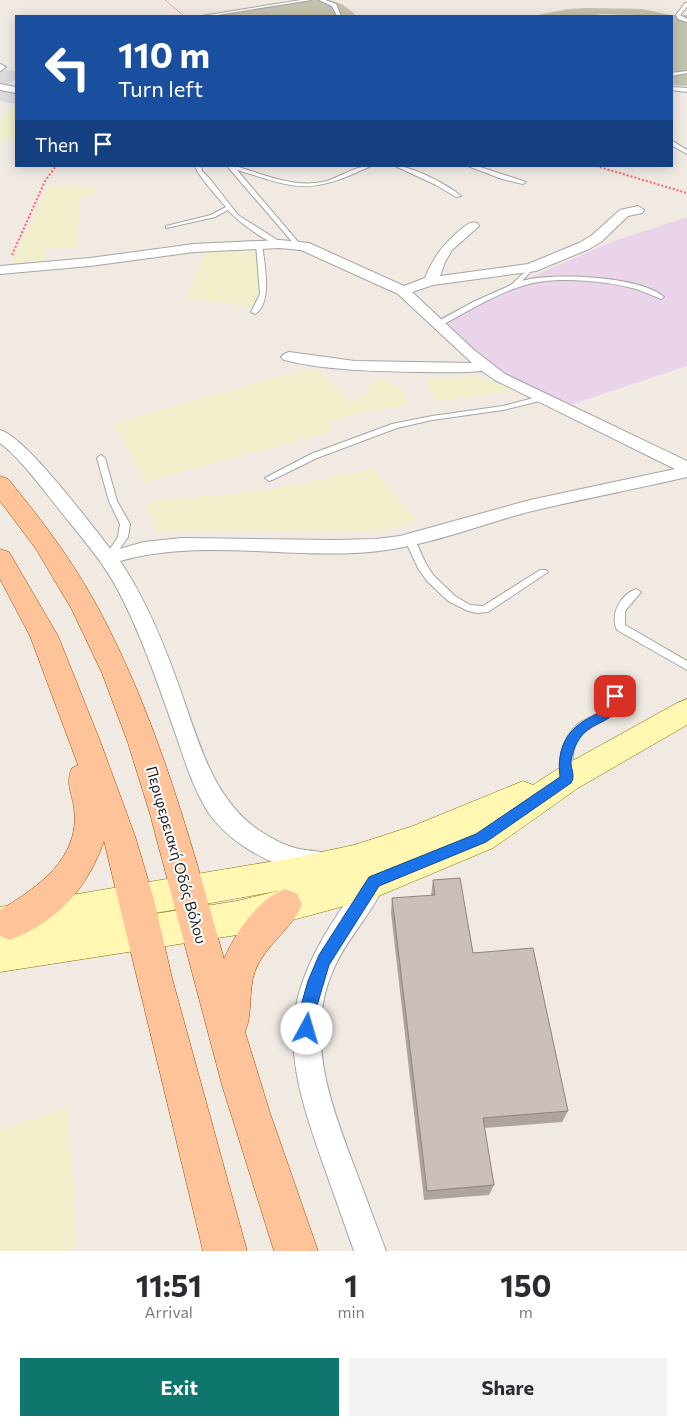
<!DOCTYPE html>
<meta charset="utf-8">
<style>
:root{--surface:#fff;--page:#f2f2f3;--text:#2b2b33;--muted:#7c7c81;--accent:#0f766e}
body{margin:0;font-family:Commissioner,sans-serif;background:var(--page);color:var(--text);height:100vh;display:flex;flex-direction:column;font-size:19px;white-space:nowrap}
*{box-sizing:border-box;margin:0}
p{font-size:16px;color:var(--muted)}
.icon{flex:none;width:28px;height:28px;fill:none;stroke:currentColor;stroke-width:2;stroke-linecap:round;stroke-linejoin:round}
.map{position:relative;height:1251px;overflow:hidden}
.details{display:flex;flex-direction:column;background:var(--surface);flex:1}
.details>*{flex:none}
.top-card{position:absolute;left:15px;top:15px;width:658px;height:152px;border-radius:0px;box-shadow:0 2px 12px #0003;background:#1a4fa0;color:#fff;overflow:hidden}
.pin{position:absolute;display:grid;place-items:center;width:42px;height:42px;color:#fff;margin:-21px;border-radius:10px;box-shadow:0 2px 8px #0006}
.me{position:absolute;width:55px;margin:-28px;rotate:6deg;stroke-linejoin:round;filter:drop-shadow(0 0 4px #0008)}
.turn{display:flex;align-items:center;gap:18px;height:105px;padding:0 20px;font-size:22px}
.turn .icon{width:65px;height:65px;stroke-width:2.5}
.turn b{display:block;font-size:35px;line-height:42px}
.then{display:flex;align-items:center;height:48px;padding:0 20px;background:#0003;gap:10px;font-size:19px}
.eta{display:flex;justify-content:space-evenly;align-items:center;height:85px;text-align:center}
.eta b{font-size:30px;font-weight:700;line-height:35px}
.primary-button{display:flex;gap:10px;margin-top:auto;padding:10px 20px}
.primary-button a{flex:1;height:58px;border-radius:0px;background:var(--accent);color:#fff;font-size:20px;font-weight:700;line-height:58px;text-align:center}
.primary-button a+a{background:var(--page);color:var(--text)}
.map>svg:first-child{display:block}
.residential{fill:#dcdbdb}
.industrial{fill:#ead4e9}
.construction{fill:#c5c2ae}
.farmland{fill:#f1eecc}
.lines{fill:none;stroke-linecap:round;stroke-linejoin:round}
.lane-casing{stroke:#a5a5a5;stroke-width:2}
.street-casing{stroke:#a5a5a5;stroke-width:2}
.secondary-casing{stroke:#7a7400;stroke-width:1}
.primary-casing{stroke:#984d00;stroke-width:1}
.path-far1{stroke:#ff656d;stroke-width:1;stroke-dasharray:1 1;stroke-linecap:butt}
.path{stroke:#ff656d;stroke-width:2;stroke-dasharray:2 2;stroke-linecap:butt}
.lane{fill:#fff;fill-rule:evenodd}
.street{fill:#fff;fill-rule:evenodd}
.secondary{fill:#fff7b2;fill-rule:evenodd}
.primary{fill:#ffc399;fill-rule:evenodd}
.wall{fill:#afa39f}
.building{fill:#ccbeb9;stroke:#8f8582}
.route{fill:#1a73e8;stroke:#114b97}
.labels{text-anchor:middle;stroke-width:4;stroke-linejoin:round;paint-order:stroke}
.near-street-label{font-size:15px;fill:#1e1e1e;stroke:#fff}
</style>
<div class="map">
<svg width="687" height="1251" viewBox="0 0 687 1251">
<rect width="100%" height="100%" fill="#f0eae3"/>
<polygon class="residential" points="0,69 16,71 16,79 2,89 16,91 16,101 14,104 0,101"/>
<polygon class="industrial" points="687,217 687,366 570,405 521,383 480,358 440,317 611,242"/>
<g class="construction">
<polygon points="302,0 329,0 342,4 357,16 205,16"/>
<polygon points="588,8 642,9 670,15 687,15 687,86 671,85 671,16 601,14 588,16 532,16 569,9"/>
</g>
<g class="farmland">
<polygon points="16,102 16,139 0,139 0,131 2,128 0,127 0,121"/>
<polygon points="80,184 81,189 94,187 95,195 80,199 77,247 45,249 44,263 11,266 47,187"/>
<polygon points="255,249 259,268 259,294 258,301 254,307 200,300 184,300 206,251"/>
<polygon points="317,369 351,403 370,392 367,387 382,377 399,387 411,405 366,411 329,422 335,431 144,482 114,423 273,378"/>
<polygon points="467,376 492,380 511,391 437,401 427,385 427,381 434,379"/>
<polygon points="374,469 417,521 395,528 373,532 157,531 145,505 154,501 259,491"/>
<polygon points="68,1107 77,1246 68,1251 0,1251 0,1130"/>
</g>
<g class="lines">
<defs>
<g id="lane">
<polygon points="301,0 311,0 211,16 202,16"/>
<polygon points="319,0 325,0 336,4 341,16 337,16 332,6"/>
<polygon points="685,3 687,3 687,7 680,15 687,19 687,22 678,19 676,15"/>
<polygon points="687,71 687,73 671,76 671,73"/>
<polygon points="671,87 687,88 687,92 671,90"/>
<polygon points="671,140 687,150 687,154 671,145"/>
<path d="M195 166H201L202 171 210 179 238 215 282 243V245C270 246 236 220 228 210L215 217 166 228V226L211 215 226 207C219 199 196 173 195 166Z"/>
<path d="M227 166H235C263 174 293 188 323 182 340 178 353 166 371 166 365 169 359 171 353 174 303 196 285 184 237 170L299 243 300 244 297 246 295 245Z"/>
<path d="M395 166C413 166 448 185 461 196L456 197 436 185Z"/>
<polygon points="468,166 477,166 526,182 523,184 502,179"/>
<path d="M259 242 262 244C264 261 273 304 255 314L251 312 260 294 256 244Z"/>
<path d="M531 266 534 268 522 281C552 272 640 276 664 297L661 299C653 296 645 292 636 289 608 281 557 276 529 284 498 292 470 310 442 325L435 323 473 302 511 285Z"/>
<polygon points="541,396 545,398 544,400 503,410 432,420 397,428 317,458 272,480 269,481 265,478 311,454 392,424 432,416 503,406"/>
<polygon points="101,455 105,458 117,501 130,524 128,537 112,560 109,561 104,558 118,537 120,524 109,501 97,458"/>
<polygon points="410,537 415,540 426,564 434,576 455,596 470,605 483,606 540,570 546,570 548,572 488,612 477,613 468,611 448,601 427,581 418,568 405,540"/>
<path d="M636 589 641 592 625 611V625L687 661V670L617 630C610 614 620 595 636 589Z"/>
<path d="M609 677 613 678C637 724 590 714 576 743 569 756 576 772 571 781L567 783 563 781C555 764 563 737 577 725 586 717 604 714 609 703 612 696 607 688 604 681L605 678Z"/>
</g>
<g id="street">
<polygon points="0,64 6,67 0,71"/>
<polygon points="0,84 16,87 16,93 0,90"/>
<path d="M638 206 644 210 642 213 628 216 601 242 589 249 536 271 433 285 412 292 474 350 505 374 687 461V477C635 489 583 499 532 511 481 524 432 545 379 551 293 561 204 537 120 561 145 598 162 639 177 681 197 734 210 798 260 831 274 840 289 848 305 850 313 851 320 851 328 854L331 862 328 870C311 876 296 871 280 865 254 855 227 838 210 815 194 791 185 762 176 735 159 687 143 639 120 594 104 562 80 536 58 508 40 486 23 461 0 443V430C25 436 93 527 112 551L144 542 181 538 335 540 376 539 400 536 530 500 675 469 495 380 482 371C462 373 442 372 421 372 375 371 329 371 284 360L281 357 284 354 289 352 355 361 472 363 398 294 301 250 280 248 194 252 90 266 0 274V266L90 258 194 244 280 240 309 243 404 286 425 278C434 256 442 246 460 230 466 226 469 221 477 223L479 226 452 250 445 262 440 276 528 264 579 243 591 236 620 210Z"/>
<path d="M374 871 383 874 386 882C372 914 345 940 332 973 306 1035 329 1099 351 1158 363 1189 374 1220 386 1251H354C343 1220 332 1189 321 1158 301 1100 280 1039 304 978 318 940 342 908 365 874Z"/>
</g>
<path id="secondary" d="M687 699V725L578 788 493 848 374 898 237 935 0 972V907L298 857 354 845 413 826 523 781 533 785 556 770 677 703ZM278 891 237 901 116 920Z"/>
<g id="primary">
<path d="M0 476 8 479C41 519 72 560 97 606 157 717 190 838 224 959 236 932 257 900 285 889L297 894 302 905C291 930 265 945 255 971 248 991 253 1013 245 1032L270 1113 318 1251H274L222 1085 150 814 128 743 102 673 71 608 36 549 0 501Z"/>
<path d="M0 549 9 552 58 636 100 741 135 836 154 900 172 978 247 1251H203L104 841C87 889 58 921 10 940L0 936V910C37 888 81 858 74 808 72 793 65 783 72 768L78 765 30 636 0 579Z"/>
</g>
</defs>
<use href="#lane" class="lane-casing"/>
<use href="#street" class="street-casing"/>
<use href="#secondary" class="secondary-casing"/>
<use href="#primary" class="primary-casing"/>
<polyline class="path-far1" points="165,0 184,16"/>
<g class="path">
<polyline points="596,166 687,193"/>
<polyline points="12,255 45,181 56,166"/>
</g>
<use href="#lane" class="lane"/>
<use href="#street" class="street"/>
<use href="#secondary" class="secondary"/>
<use href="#primary" class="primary"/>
</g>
<polygon class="wall" points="433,880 473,953 568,1111 562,1122 484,1128 494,1185 489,1195 424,1200 391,913 392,898 431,896"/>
<polygon class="building" points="460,878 473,953 533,948 568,1111 483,1118 494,1185 427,1191 392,898 435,895 433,880"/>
<path class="route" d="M615 691 619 693 621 696C618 722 600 719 585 732 577 739 571 754 571 764 572 771 575 777 571 783L486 842 379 886 329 965 316 1009 315 1029 313 1034 307 1036 301 1034 299 1029 300 1009 308 981 319 955 369 877 476 834 560 777C557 750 565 731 589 718 595 715 604 711 608 704 609 701 609 696 611 693Z"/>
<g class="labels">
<g class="near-street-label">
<text transform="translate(176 855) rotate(74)" y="5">Περιφερειακή Οδός Βόλου</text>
</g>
</g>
</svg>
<div class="pin" style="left:615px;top:696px;background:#d93025"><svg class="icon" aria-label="arrive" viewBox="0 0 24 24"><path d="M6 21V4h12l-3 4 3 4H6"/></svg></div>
<svg class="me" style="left:307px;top:1029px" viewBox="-20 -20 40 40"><circle r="19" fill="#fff"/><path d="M0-13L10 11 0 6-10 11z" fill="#1a73e8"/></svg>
<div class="top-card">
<div class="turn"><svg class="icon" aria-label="left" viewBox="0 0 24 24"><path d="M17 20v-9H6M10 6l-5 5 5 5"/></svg><div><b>110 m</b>Turn left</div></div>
<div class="then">Then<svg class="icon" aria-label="arrive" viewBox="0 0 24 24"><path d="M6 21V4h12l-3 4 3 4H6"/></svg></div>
</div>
</div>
<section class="details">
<div class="eta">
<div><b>11:51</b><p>Arrival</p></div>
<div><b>1</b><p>min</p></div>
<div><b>150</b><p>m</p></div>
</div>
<div class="primary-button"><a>Exit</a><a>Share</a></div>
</section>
